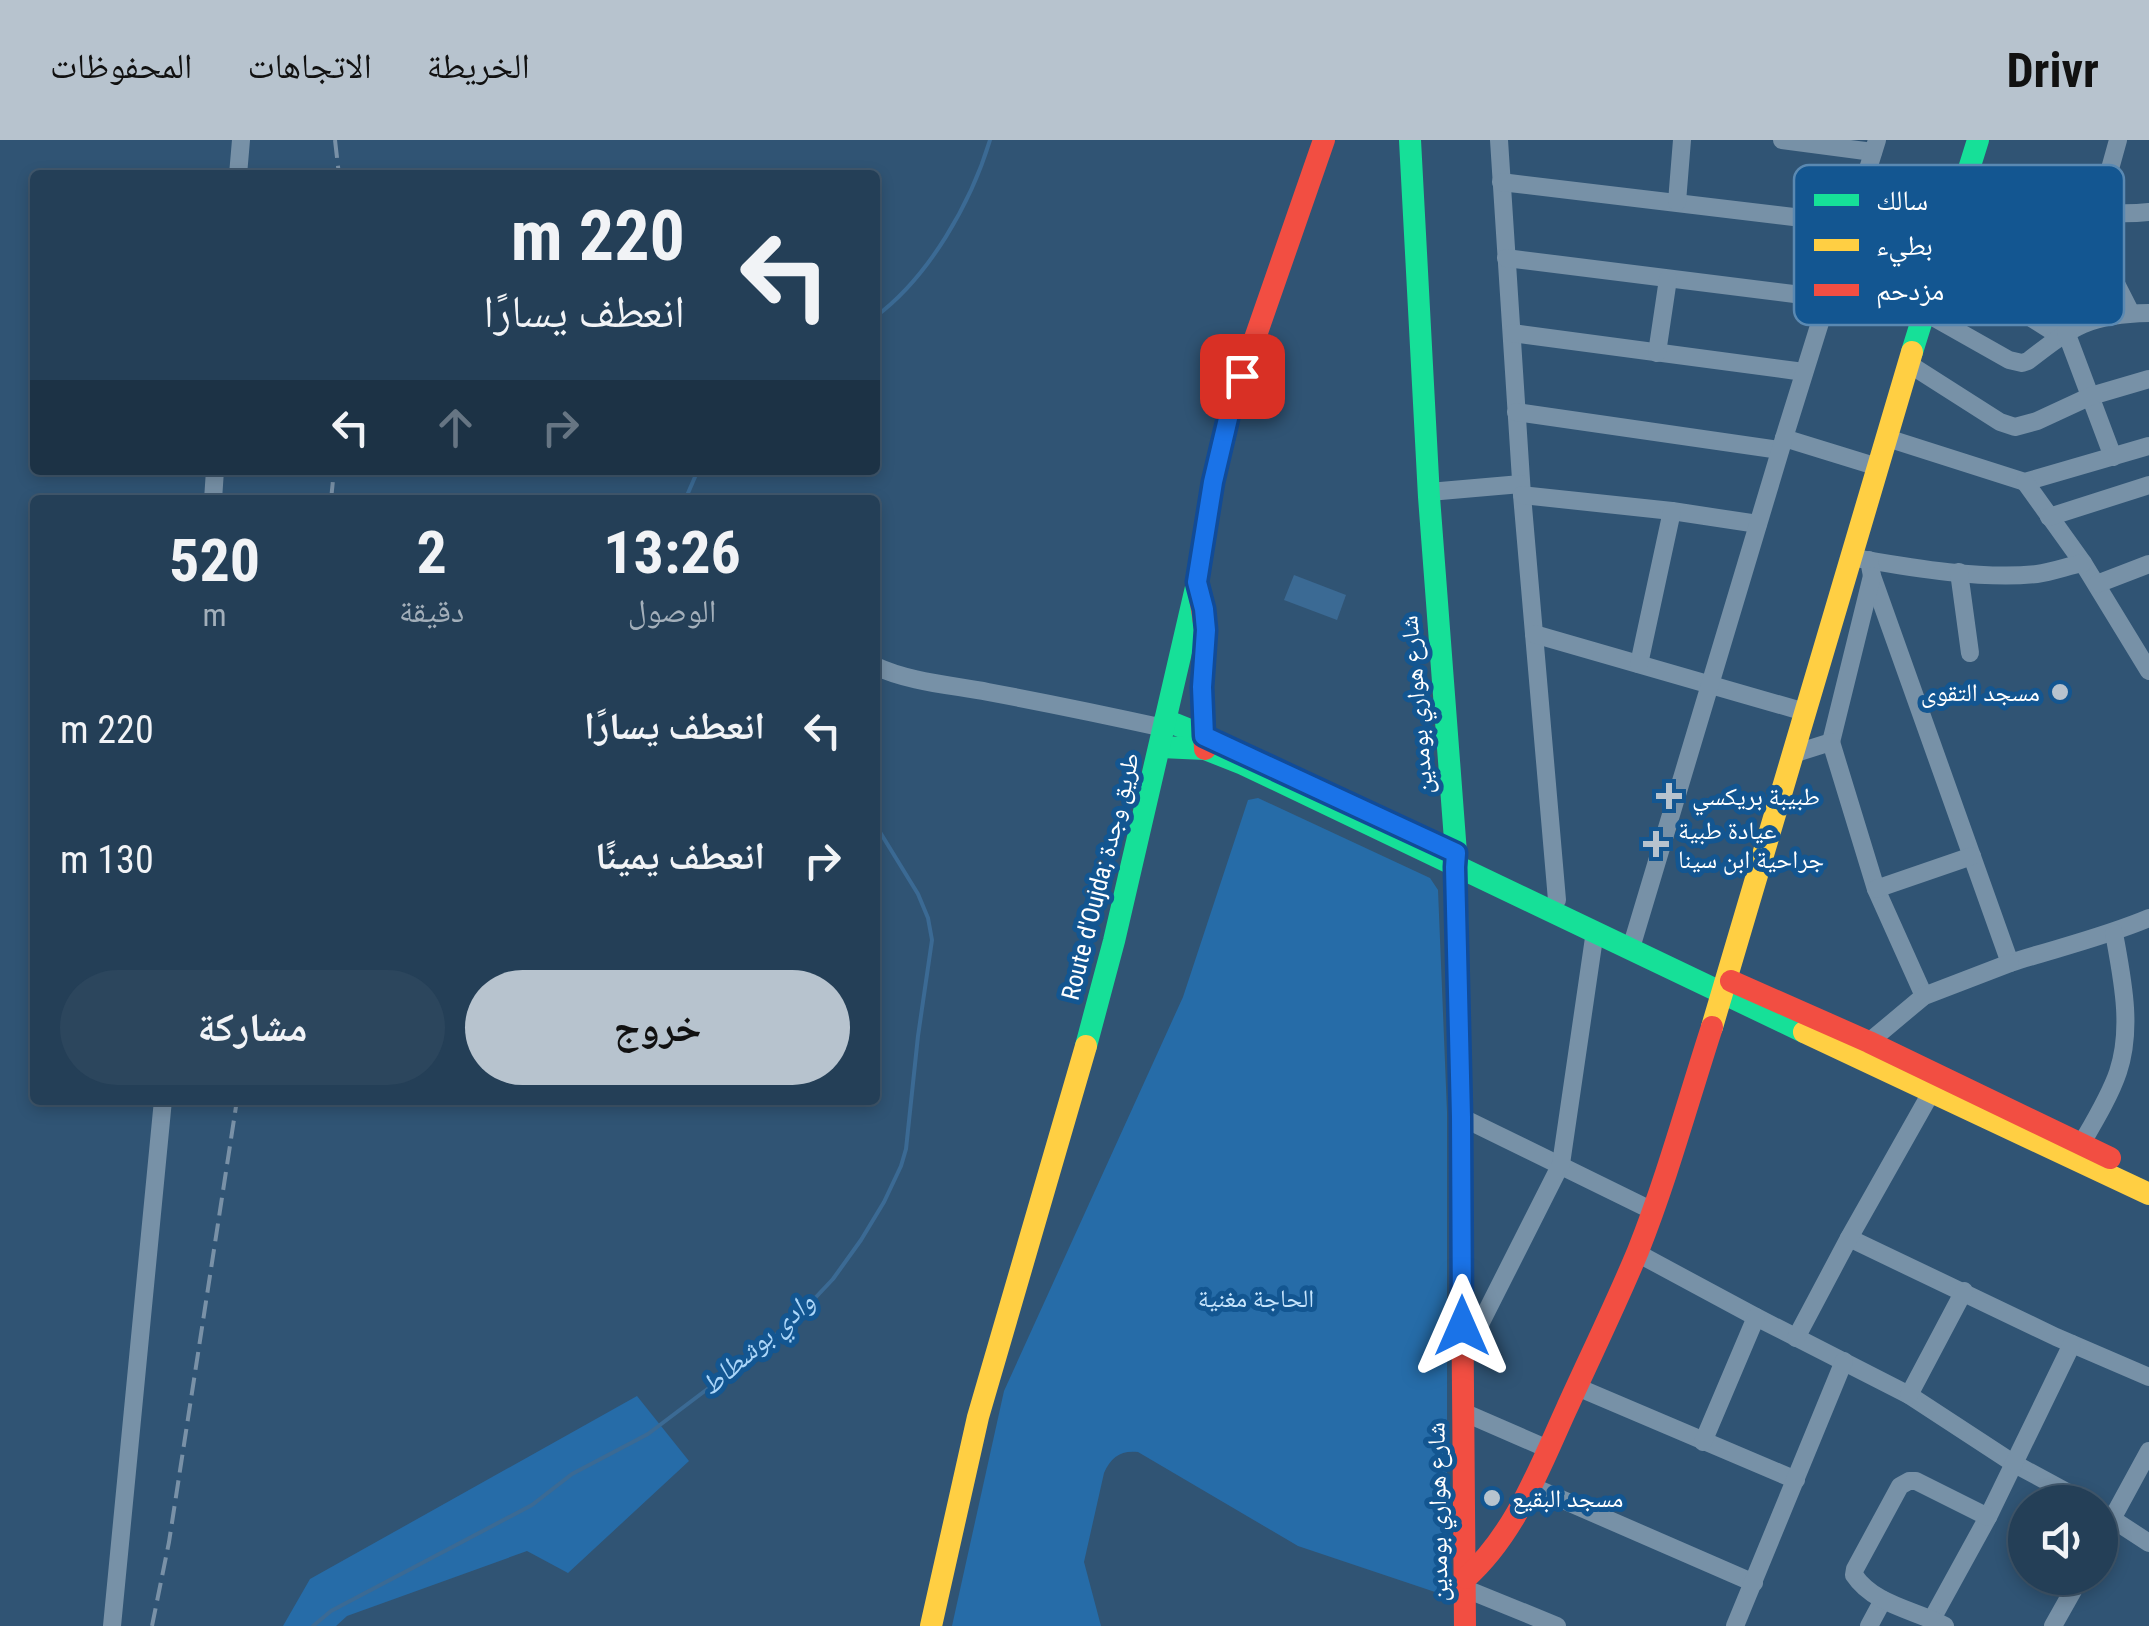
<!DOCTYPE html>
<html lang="ar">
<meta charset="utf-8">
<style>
:root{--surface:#243f57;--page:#2c465d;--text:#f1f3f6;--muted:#a3afba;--line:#41586d;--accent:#b7c3ce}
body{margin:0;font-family:"Roboto Condensed","Noto Naskh Arabic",sans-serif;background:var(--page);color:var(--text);direction:rtl;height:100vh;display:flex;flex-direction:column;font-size:38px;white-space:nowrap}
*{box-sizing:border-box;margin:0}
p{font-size:32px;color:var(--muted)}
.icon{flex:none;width:55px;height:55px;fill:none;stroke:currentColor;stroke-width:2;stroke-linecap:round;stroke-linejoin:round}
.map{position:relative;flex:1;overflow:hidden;direction:ltr}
.side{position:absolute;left:30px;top:355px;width:850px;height:610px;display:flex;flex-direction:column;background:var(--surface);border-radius:10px;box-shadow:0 5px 15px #0003,0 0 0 2px var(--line);direction:rtl}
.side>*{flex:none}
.banner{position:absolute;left:30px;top:30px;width:850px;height:305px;border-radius:10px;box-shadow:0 5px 15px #0003,0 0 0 2px var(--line);direction:rtl;background:#243f57;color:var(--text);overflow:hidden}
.tools{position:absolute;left:2008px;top:1345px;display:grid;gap:20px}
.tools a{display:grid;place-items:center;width:110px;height:110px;border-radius:50%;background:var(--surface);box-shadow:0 5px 15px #0003,0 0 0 2px var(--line);font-size:50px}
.pin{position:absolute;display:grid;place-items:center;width:85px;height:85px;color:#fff;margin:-42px;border-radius:20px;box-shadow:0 5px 15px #0006}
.me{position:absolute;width:110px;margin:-55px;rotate:0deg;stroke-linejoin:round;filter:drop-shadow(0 0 8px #0008)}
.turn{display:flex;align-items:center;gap:35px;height:210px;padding:0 30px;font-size:45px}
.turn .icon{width:130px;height:130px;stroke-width:2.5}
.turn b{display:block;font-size:70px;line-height:85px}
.lanes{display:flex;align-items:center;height:95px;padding:0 30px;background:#0003;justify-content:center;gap:50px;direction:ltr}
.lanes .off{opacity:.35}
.eta{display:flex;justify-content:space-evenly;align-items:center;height:170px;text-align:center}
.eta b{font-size:60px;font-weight:700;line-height:70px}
.action{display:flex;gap:20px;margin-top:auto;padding:20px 30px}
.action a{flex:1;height:115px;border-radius:60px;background:var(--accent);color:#111;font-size:40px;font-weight:700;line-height:115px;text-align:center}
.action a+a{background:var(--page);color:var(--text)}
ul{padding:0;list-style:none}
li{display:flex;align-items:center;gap:30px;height:130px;padding:0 30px}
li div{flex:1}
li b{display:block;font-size:38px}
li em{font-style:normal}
header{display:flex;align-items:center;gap:60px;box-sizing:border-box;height:140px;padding:0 50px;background:var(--accent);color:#111}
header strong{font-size:48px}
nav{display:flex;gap:55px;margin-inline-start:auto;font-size:35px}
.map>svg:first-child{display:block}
.green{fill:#266ca8}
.water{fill:#3b6a94}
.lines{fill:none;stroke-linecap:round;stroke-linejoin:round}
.stream{stroke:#3b6a94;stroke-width:4}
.street{stroke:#7791a7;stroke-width:18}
.fast{stroke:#16e098;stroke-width:22}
.slow{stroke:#ffcf43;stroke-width:22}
.jam{stroke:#f24e42;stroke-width:22}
.rail{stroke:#7991a7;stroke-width:4;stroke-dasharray:18 8;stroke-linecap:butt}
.route-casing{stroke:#114b97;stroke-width:25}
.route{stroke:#1a73e8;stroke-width:18}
.poi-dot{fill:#b7c3ce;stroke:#135691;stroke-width:4}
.labels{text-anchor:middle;stroke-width:10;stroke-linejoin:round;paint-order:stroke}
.poi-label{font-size:25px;fill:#fff;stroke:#135691;text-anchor:start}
.street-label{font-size:25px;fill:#fff;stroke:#135691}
.park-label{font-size:25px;fill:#c6e4fc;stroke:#135691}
.water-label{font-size:28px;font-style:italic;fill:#abd6f9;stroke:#135691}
.key{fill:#135691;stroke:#5a89b2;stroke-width:2.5}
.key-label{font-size:28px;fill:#fff}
</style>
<header>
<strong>Drivr</strong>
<nav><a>الخريطة</a><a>الاتجاهات</a><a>المحفوظات</a></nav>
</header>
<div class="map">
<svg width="2149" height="1486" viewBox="0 0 2149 1486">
<rect width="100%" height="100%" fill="#305474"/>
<g class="green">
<path d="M1258 658 1430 738 1438 750 1447 972V1456L1298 1406 1138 1312C1121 1310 1111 1317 1104 1333L1084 1422 1101 1486H952L1004 1251 1183 857 1248 660Z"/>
<polygon points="637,1256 689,1321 568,1433 527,1411 347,1476 336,1486 283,1486 310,1439"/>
</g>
<polygon class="water" points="1294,435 1346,455 1337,480 1284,460"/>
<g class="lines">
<g class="stream">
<path d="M875 177C929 137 971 63 990 0"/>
<polyline points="685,360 698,330"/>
<polyline points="313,1486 331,1471 532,1365 572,1334 648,1294 755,1213 799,1175 833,1139 861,1100 884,1062 901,1026 906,1009 918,896 932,800 928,778 918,754 875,684"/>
</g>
<g class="street">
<polyline points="1499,0 1522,355 1557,760"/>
<polyline points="1782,0 1873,12"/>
<polyline points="238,35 241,0"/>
<polyline points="1501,42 1852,84"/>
<path d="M1963 46C2022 58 2090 79 2149 72"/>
<polyline points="1677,62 1682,0"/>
<polyline points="2078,69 2131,173"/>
<polyline points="2098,72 2118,0"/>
<polyline points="1954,73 2063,136"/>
<polyline points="1506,118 1826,158"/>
<polyline points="1940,121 2060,196"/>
<path d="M1924 172 2009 220 2022 223 2028 221C2073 186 2090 174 2149 173"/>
<polyline points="2066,192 2113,317"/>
<polyline points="1512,193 1804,232"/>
<polyline points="1657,213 1668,139"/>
<polyline points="1909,224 2000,282 2015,287 2037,281 2091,256 2149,239"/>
<polyline points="1516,272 1780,310"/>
<polyline points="1784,298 1878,327"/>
<polyline points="1887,298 2025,342 2149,306"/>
<polyline points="2025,342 2083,423 2149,531"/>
<polyline points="1429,352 1521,344"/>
<polyline points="1522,355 1672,371 1758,384"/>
<polyline points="213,360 215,330"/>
<polyline points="2049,377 2149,345"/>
<path d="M1861 419C1913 428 1984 440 2037 434 2052 432 2068 426 2083 423"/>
<path d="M1869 420 1872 436 2010 823C2057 808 2104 797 2149 778"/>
<polyline points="1959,432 1970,513"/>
<polyline points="2097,444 2149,424"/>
<polyline points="1534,494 1805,572"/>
<polyline points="1639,524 1672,371"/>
<path d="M875 526C909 542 951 545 988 552 1047 563 1105 575 1164 588"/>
<polyline points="1831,602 1872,436"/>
<polyline points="1793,614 1831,602 1876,749 1924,856"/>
<polyline points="1876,749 1972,716"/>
<polyline points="1631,808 1784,298 1877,0"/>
<polyline points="1865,911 1869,902 1924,856 2010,823"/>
<polyline points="1461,977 1653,1071"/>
<path d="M2075 1015C2089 990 2109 959 2118 932 2133 887 2122 838 2114 793"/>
<polyline points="1849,1098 2056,1197 2149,1237"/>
<polyline points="1637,1113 1756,1177 1909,1255 2013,1323 2085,1362"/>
<polyline points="1796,1198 1849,1098 1932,951"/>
<polyline points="1464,1216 1561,1024 1595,791"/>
<polyline points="1577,1247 1796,1340"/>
<polyline points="1909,1255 1964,1151"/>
<polyline points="1463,1272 1548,1309"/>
<polyline points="1703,1302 1756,1177"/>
<polyline points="1531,1346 1754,1443"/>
<polyline points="2100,1371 2149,1403"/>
<polyline points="2100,1401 2149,1311"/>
<polyline points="1466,1449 1557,1486"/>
<polyline points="1932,1479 1988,1377 2072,1204"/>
<polyline points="112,1486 163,960"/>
<polyline points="1735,1486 1844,1221"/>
<polyline points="1869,1486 1883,1460"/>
<path d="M1945 1486C1915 1470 1874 1465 1854 1435L1855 1429 1900 1346 1909 1341H1916L1988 1377"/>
<polyline points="2053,1486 2080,1438"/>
</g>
<g class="fast">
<polyline points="1410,0 1429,357 1456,713 1461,1010"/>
<polyline points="1912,212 1978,0"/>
<polyline points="1165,580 1217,601"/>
<polyline points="1161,607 1205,609 1243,624 1804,892"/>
<polyline points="1086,906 1114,801 1197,443 1201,416"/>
</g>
<g class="slow">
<polyline points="1712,887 1912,212"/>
<polyline points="1804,892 2149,1054"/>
<polyline points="931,1486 978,1277 1086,906"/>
</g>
<g class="jam">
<polyline points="1201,416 1213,342 1230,270 1324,0"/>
<polyline points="1199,451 1205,489 1202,554 1205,609"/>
<polyline points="1731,841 1869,902 2110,1018"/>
<polyline points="1461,1010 1465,1486"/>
<path d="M1466 1438C1515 1394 1539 1329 1566 1270 1590 1217 1616 1164 1638 1111 1667 1038 1688 961 1712 887"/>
</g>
<g class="rail">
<polyline points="335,0 339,35"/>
<polyline points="331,360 334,330"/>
<polyline points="152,1486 169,1402 237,960"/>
</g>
</g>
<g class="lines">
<defs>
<polyline id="route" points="1242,236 1230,270 1213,342 1197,442 1204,469 1206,490 1202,547 1204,596 1456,713 1455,727 1461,977 1462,1186"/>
</defs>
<use href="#route" class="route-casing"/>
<use href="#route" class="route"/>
</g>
<g class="poi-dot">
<circle cx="2060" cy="552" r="10"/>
<path d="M1664 641h10v10h10v10h-10v10h-10v-10h-10v-10h10z"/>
<path d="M1651 689h10v10h10v10h-10v10h-10v-10h-10v-10h10z"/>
<circle cx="1492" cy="1358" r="10"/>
</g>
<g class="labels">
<g class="poi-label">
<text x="2040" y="561" text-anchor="end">مسجد التقوى</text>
<text x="1692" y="665">طبيبة بريكسي</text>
<text x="1678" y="699">عيادة طبية<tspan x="1678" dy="29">جراحية ابن سينا</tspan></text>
<text x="1512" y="1367">مسجد البقيع</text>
</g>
<g class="street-label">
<text transform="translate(1416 565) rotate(-95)" y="9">شارع هواري بومدين</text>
<text transform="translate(1100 736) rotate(-76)" y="9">Route d'Oujda; طريق وجدة</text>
<text transform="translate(1437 1372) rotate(-91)" y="9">شارع هواري بومدين</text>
</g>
<g class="park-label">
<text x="1256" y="1167">الحاجة مغنية</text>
</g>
<g class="water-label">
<text transform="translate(757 1203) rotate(-41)" y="10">وادي بوشطاط</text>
</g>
</g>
<rect x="1794" y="25" width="330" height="160" rx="15" class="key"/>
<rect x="1814" y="54" width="45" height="12" fill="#16e098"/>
<rect x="1814" y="99" width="45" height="12" fill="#ffcf43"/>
<rect x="1814" y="144" width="45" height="12" fill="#f24e42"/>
<g class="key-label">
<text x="1876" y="70">سالك</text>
<text x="1876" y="115">بطيء</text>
<text x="1876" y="160">مزدحم</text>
</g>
</svg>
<div class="tools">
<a><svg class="icon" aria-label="sound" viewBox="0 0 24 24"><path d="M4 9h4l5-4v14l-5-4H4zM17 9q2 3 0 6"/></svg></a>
</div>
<div class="pin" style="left:1242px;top:236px;background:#d93025"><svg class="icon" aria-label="arrive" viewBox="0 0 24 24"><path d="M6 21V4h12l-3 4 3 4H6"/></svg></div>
<svg class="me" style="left:1462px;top:1186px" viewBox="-20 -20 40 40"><path d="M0-17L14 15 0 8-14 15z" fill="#1a73e8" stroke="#fff" stroke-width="4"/></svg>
<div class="banner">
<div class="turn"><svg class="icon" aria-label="left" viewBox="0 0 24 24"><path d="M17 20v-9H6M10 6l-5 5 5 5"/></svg><div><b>220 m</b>انعطف يسارًا</div></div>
<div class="lanes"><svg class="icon" aria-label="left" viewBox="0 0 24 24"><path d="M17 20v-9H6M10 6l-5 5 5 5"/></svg><svg class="icon off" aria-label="ahead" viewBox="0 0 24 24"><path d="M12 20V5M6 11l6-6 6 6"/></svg><svg class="icon off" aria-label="right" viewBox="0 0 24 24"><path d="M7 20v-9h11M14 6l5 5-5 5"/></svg></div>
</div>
<section class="side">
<div class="eta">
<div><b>13:26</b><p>الوصول</p></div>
<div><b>2</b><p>دقيقة</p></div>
<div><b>520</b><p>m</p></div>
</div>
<ul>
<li><svg class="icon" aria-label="left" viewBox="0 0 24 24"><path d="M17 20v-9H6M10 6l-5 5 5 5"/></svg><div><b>انعطف يسارًا</b></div><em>220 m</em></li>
<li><svg class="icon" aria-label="right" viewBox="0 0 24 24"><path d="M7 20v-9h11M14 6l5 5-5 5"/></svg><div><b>انعطف يمينًا</b></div><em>130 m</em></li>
</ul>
<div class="action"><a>خروج</a><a>مشاركة</a></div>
</section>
</div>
